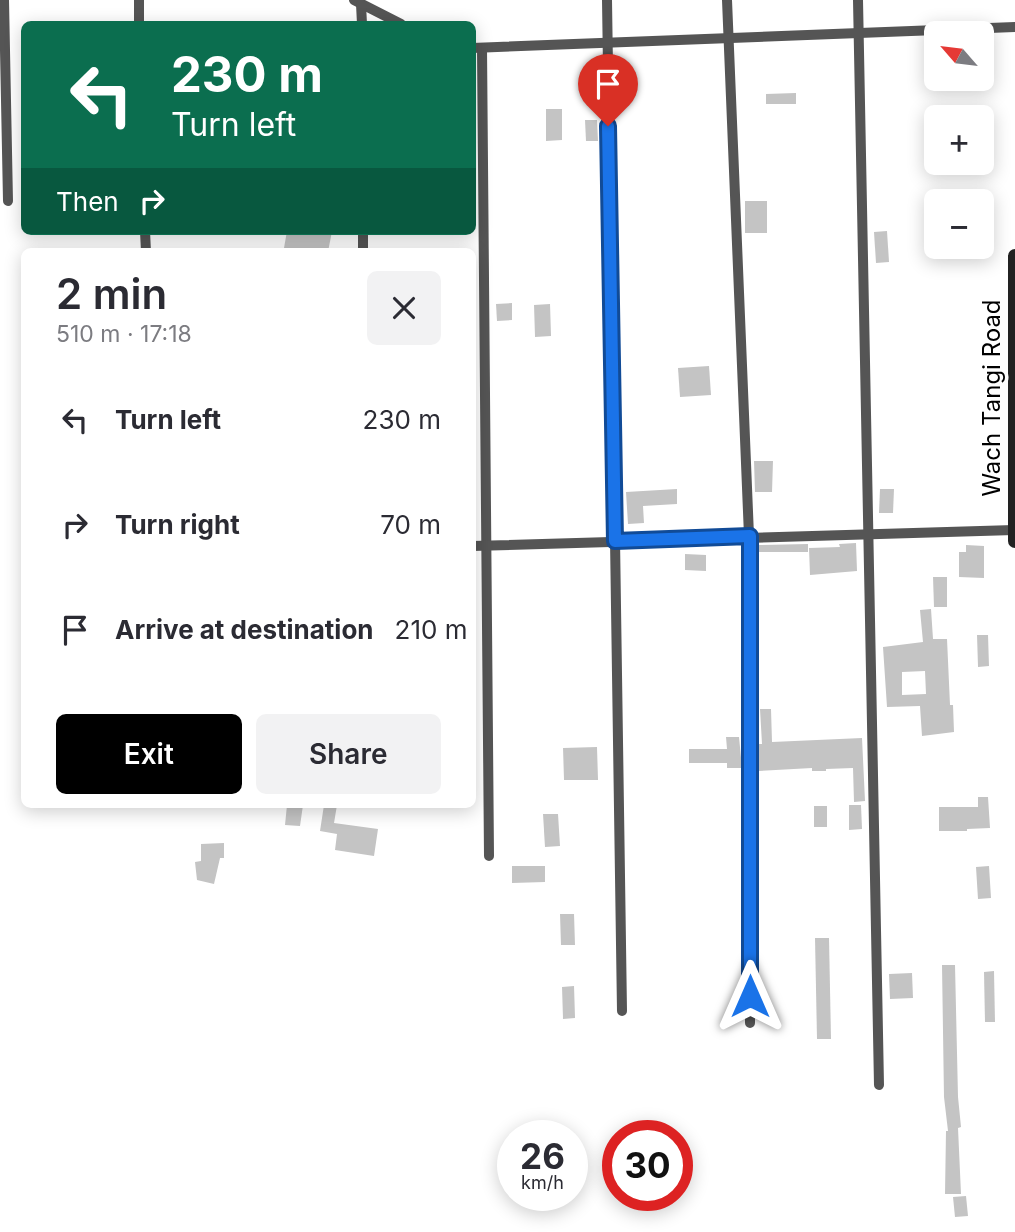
<!DOCTYPE html>
<meta charset="utf-8">
<style>
:root{--surface:#fff;--page:#f2f2f3;--text:#2b2b33;--muted:#7c7c81;--accent:#000}
body{margin:0;font-family:Inter,sans-serif;background:var(--page);color:var(--text);height:100vh;display:flex;flex-direction:column;font-size:26px;white-space:nowrap}
*{box-sizing:border-box;margin:0}
p{font-size:23px;color:var(--muted)}
.icon{flex:none;width:38px;height:38px;fill:none;stroke:currentColor;stroke-width:2;stroke-linecap:round;stroke-linejoin:round}
.map{position:relative;flex:1;overflow:hidden}
.sheet{position:absolute;left:21px;top:248px;width:455px;height:560px;display:flex;flex-direction:column;background:var(--surface);border-radius:10px;box-shadow:0 4px 18px #0003}
.sheet>*{flex:none}
.hud{position:absolute;left:21px;top:21px;width:455px;height:214px;border-radius:10px;box-shadow:0 4px 18px #0003;background:#0b6e4f;color:#fff;overflow:hidden}
.needle{width:46px;rotate:298deg}
.fabs{position:absolute;left:924px;top:21px;display:grid;gap:14px}
.fabs a{display:grid;place-items:center;width:70px;height:70px;border-radius:10px;background:var(--surface);box-shadow:0 4px 18px #0003;font-size:35px}
.speed{position:absolute;left:497px;top:1120px;display:flex;gap:14px;font-size:35px;font-weight:700;text-align:center}
.speed>*{display:grid;place-content:center;width:91px;height:91px;border-radius:50%;background:var(--surface);box-shadow:0 4px 18px #0003;line-height:1}
.speed small{font-size:18px;font-weight:400}
.speed .limit{border:10px solid #d22;background:#fff;color:#111}
.pin{position:absolute;display:grid;place-items:center;width:60px;height:60px;color:#fff;margin:-72px -30px;border-radius:50% 50% 50% 0;rotate:-45deg;box-shadow:0 0 7px #0007}
.pin .icon{rotate:45deg}
.me{position:absolute;width:77px;margin:-38px;rotate:0deg;stroke-linejoin:round;filter:drop-shadow(0 0 5px #0008)}
.turn{display:flex;align-items:center;gap:24px;height:147px;padding:0 35px;font-size:32px}
.turn .icon{width:91px;height:91px;stroke-width:2.5}
.turn b{display:block;font-size:49px;line-height:60px}
.then{display:flex;align-items:center;height:66px;padding:0 35px;background:#0003;gap:14px;font-size:26px}
.round{display:grid;place-items:center;flex:none;width:74px;height:74px;border-radius:10px;background:var(--page)}
.headline{display:flex;align-items:center;justify-content:space-between;height:119px;padding:0 35px}
h1{font-size:42px;font-weight:600;line-height:52px}
.primary-button{display:flex;gap:14px;margin-top:auto;padding:14px 35px}
.primary-button a{flex:1;height:80px;border-radius:10px;background:var(--accent);color:#fff;font-size:28px;font-weight:600;line-height:80px;text-align:center}
.primary-button a+a{background:var(--page);color:var(--text)}
ul{padding:0;list-style:none}
li{display:flex;align-items:center;gap:21px;height:105px;padding:0 35px}
li div{flex:1}
li b{display:block;font-size:26px}
li em{font-style:normal}
.map>svg:first-child{display:block}
.building{fill:#c4c4c4;fill-rule:evenodd}
.lines{fill:none;stroke-linecap:round;stroke-linejoin:round}
.street{stroke:#555;stroke-width:10}
.secondary{stroke:#222;stroke-width:14}
.route-casing{stroke:#114b97;stroke-width:18}
.route{stroke:#1a73e8;stroke-width:12}
.labels{text-anchor:middle;stroke-width:7;stroke-linejoin:round;paint-order:stroke}
.street-label{font-size:24px;fill:#000;stroke:#fff}
</style>
<div class="map">
<svg width="1015" height="1232" viewBox="0 0 1015 1232">
<rect width="100%" height="100%" fill="#fff"/>
<g class="building">
<polygon points="796,93 796,104 766,104 766,94"/>
<polygon points="546,109 562,109 562,140 546,141"/>
<polygon points="585,120 597,120 598,141 586,141"/>
<rect x="745" y="201" width="22" height="32"/>
<polygon points="287,231 332,231 328,252 284,248"/>
<polygon points="887,231 889,262 876,263 874,232"/>
<polygon points="512,303 512,320 497,321 496,304"/>
<polygon points="550,304 551,336 535,337 534,305"/>
<polygon points="709,366 711,395 680,397 678,368"/>
<polygon points="754,461 773,461 772,492 755,492"/>
<polygon points="677,489 677,504 643,506 644,523 628,524 626,492"/>
<polygon points="880,489 894,489 893,513 879,513"/>
<polygon points="856,543 857,571 810,575 809,548 840,547 839,544"/>
<polygon points="808,544 808,552 758,552 758,545"/>
<polygon points="966,545 984,546 984,578 959,577 959,552 966,552"/>
<polygon points="685,554 706,555 706,571 685,570"/>
<polygon points="933,577 947,577 947,607 934,607"/>
<path d="M931 609 933 639H947L950 705H953L954 732 922 736 920 706 887 707 883 647 923 642 920 610ZM925 671 926 694 902 695V672Z"/>
<polygon points="977,635 988,635 989,666 978,667"/>
<polygon points="760,709 771,709 772,742 862,738 865,801 854,802 853,768 826,769 826,771 812,771 812,768 758,771 757,744 762,744"/>
<polygon points="726,737 739,737 742,768 727,768 727,763 689,763 689,749 727,749"/>
<polygon points="597,747 598,780 564,780 563,748"/>
<polygon points="978,797 988,797 990,828 967,829 967,831 939,831 939,807 978,807"/>
<polygon points="287,805 303,805 300,826 285,825"/>
<polygon points="324,805 337,805 334,823 378,829 374,856 335,850 337,834 320,831"/>
<polygon points="849,805 861,805 862,829 849,830"/>
<rect x="814" y="806" width="13" height="21"/>
<polygon points="543,814 558,814 560,846 545,847"/>
<polygon points="224,843 224,858 220,858 214,884 197,880 195,862 201,861 201,844"/>
<polygon points="512,866 545,866 545,882 512,883"/>
<polygon points="989,866 991,898 978,899 976,867"/>
<polygon points="560,914 574,914 575,945 561,945"/>
<polygon points="815,938 829,938 831,1039 817,1039"/>
<polygon points="942,965 955,965 958,1097 961,1127 958,1128 961,1194 945,1194 946,1131 948,1131 944,1097"/>
<polygon points="994,971 995,1022 985,1022 984,972"/>
<polygon points="912,973 913,998 890,999 889,974"/>
<polygon points="574,986 575,1018 563,1019 562,987"/>
<polygon points="966,1196 968,1216 955,1217 953,1197"/>
</g>
<g class="lines">
<g class="street">
<polyline points="4,0 8,201"/>
<polyline points="139,0 139,24"/>
<polyline points="354,0 401,24"/>
<polyline points="607,0 622,1011"/>
<polyline points="727,0 749,536 750,1023"/>
<polyline points="858,0 879,1085"/>
<polyline points="361,4 362,24"/>
<polyline points="472,48 1015,27"/>
<polyline points="482,48 489,856"/>
<polyline points="145,231 146,252"/>
<polyline points="363,231 363,252"/>
<polyline points="472,546 1014,530"/>
</g>
<polyline class="secondary" points="1015,256 1015,541"/>
</g>
<g class="lines">
<defs>
<polyline id="route" points="608,126 615,541 750,536 750,996"/>
</defs>
<use href="#route" class="route-casing"/>
<use href="#route" class="route"/>
</g>
<g class="labels">
<g class="street-label">
<text transform="translate(992 398) rotate(-90)" y="8">Wach Tangi Road</text>
</g>
</g>
</svg>
<div class="fabs">
<a><svg class="needle" viewBox="-14 -14 28 28"><path d="M0-13l5 13h-10z" fill="#e53935"/><path d="M0 13l5-13h-10z" fill="#7c7c81"/></svg></a>
<a>+</a>
<a>−</a>
</div>
<div class="speed"><div>26<small>km/h</small></div><div class="limit">30</div></div>
<div class="pin" style="left:608px;top:126px;background:#d93025"><svg class="icon" aria-label="arrive" viewBox="0 0 24 24"><path d="M6 21V4h12l-3 4 3 4H6"/></svg></div>
<svg class="me" style="left:750px;top:996px" viewBox="-20 -20 40 40"><path d="M0-17L14 15 0 8-14 15z" fill="#1a73e8" stroke="#fff" stroke-width="4"/></svg>
<div class="hud">
<div class="turn"><svg class="icon" aria-label="left" viewBox="0 0 24 24"><path d="M17 20v-9H6M10 6l-5 5 5 5"/></svg><div><b>230 m</b>Turn left</div></div>
<div class="then">Then<svg class="icon" aria-label="right" viewBox="0 0 24 24"><path d="M7 20v-9h11M14 6l5 5-5 5"/></svg></div>
</div>
<section class="sheet">
<div class="headline"><div><h1>2 min</h1><p>510 m · 17:18</p></div><a class="round"><svg class="icon" aria-label="close" viewBox="0 0 24 24"><path d="M6 6l12 12M18 6L6 18"/></svg></a></div>
<ul>
<li><svg class="icon" aria-label="left" viewBox="0 0 24 24"><path d="M17 20v-9H6M10 6l-5 5 5 5"/></svg><div><b>Turn left</b></div><em>230 m</em></li>
<li><svg class="icon" aria-label="right" viewBox="0 0 24 24"><path d="M7 20v-9h11M14 6l5 5-5 5"/></svg><div><b>Turn right</b></div><em>70 m</em></li>
<li><svg class="icon" aria-label="arrive" viewBox="0 0 24 24"><path d="M6 21V4h12l-3 4 3 4H6"/></svg><div><b>Arrive at destination</b></div><em>210 m</em></li>
</ul>
<div class="primary-button"><a>Exit</a><a>Share</a></div>
</section>
</div>
